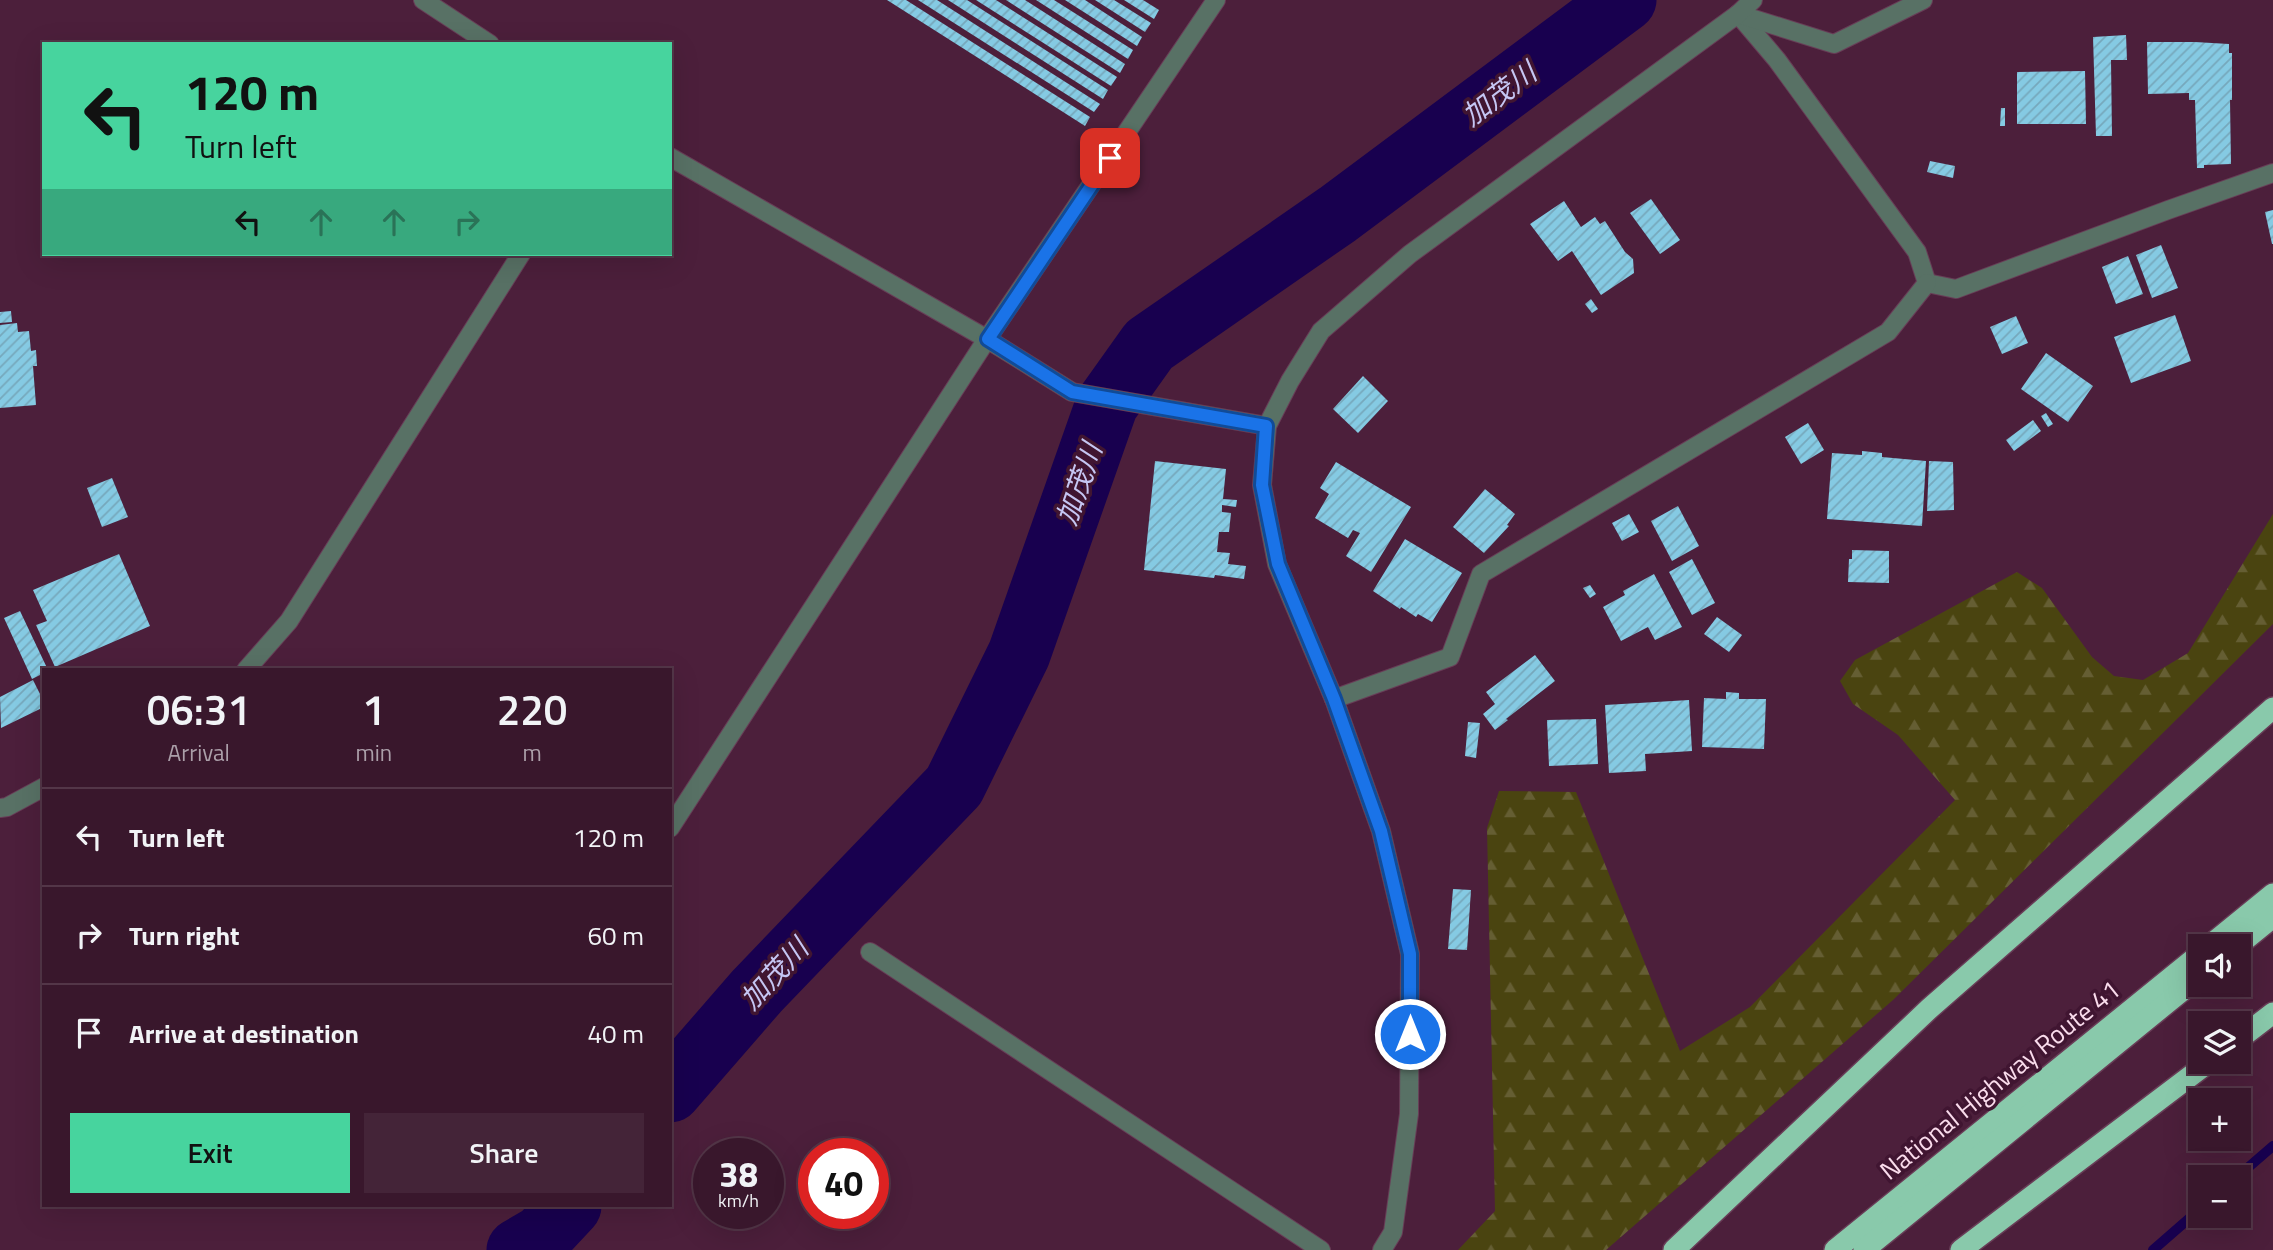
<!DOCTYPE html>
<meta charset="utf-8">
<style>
:root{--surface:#39172c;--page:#442438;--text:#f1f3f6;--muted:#ab9fa9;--line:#533648;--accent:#47d49e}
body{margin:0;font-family:"Titillium Web","Noto Sans JP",sans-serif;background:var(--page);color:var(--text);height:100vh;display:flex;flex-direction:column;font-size:26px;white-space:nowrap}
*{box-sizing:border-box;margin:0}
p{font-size:23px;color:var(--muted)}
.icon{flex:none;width:38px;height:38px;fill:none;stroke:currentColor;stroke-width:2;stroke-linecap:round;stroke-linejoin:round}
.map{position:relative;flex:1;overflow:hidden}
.details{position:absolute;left:42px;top:668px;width:630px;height:539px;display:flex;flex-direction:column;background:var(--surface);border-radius:0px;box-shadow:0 7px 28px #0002,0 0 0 2px var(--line)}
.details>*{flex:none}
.hud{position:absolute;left:42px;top:42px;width:630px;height:214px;border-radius:0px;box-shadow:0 7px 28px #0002,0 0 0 2px var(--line);background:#47d49e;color:#111;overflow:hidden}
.controls{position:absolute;left:2188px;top:934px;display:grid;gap:14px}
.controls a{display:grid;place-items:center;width:63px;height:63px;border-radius:0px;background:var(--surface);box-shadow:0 7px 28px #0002,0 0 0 2px var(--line);font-size:35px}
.speed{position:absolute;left:693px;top:1138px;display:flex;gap:14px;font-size:35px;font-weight:700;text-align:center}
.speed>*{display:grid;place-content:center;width:91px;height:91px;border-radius:50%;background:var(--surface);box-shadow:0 7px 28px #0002,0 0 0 2px var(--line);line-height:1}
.speed small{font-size:18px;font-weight:400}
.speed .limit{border:10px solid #d22;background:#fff;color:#111}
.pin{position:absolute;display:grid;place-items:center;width:60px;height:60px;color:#fff;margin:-30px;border-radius:14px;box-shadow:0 4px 10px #0006}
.me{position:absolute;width:77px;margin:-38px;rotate:0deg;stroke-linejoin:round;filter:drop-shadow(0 0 5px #0008)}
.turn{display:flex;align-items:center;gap:24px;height:147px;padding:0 28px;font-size:32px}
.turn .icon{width:91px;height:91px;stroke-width:2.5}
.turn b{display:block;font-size:49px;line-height:60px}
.lanes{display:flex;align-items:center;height:66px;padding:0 28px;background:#0003;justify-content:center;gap:35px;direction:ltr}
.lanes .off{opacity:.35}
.eta{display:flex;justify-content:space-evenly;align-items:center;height:119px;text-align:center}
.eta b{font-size:42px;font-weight:600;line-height:49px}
.action{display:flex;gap:14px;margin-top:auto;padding:14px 28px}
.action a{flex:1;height:80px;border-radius:0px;background:var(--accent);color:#111;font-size:28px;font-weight:600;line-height:80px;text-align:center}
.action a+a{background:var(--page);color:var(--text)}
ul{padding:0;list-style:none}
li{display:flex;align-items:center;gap:21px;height:98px;padding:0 28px;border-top:2px solid var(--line)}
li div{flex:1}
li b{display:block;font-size:26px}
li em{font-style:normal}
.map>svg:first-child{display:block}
.forest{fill:url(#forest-firs)}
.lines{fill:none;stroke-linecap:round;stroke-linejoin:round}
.stream{stroke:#18004f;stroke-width:10}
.river{stroke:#18004f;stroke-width:63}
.building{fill:url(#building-hatch)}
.minor-casing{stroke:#683d57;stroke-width:20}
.highway-casing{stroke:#683d57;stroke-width:24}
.minor{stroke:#587165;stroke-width:18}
.highway{stroke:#89c9ab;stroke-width:21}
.route-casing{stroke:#114b97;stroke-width:18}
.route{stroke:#1a73e8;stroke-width:12}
.labels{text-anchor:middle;stroke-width:7;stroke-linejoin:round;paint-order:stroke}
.street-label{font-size:26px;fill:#fadcec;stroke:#401531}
.water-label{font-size:28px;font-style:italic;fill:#c5c6f3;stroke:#401531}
</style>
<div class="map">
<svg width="2273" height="1250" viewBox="0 0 2273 1250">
<defs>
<pattern id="forest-firs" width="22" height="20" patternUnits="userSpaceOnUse" patternTransform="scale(1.75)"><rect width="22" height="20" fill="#4a4410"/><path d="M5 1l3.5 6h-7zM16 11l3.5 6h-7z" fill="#655e33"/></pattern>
<pattern id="building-hatch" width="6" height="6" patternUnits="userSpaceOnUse" patternTransform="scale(1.75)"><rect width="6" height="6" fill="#85cae3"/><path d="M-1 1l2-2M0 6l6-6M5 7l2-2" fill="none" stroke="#76a8bc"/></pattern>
</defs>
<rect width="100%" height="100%" fill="#4c1f3b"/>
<polygon class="forest" points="2273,514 2273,624 1893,1000 1606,1250 1458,1250 1495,1211 1487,828 1499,791 1576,792 1680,1051 1750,1007 1955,800 1898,735 1853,704 1840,681 1855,660 2017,572 2042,588 2092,657 2114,676 2143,680 2188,653"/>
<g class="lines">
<g class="stream">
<polyline points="2236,1178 2273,1146"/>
<polyline points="2153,1250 2200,1209"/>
</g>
<g class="river">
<polyline points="670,1091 757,991 954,786 1019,654 1107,404 1149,345 1338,214 1625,0"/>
<polyline points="518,1250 542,1236 570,1206"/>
</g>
</g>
<g class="building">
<polygon points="887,0 906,0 1090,117 1085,126"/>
<polygon points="918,0 937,0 1100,104 1094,112"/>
<polygon points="948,0 967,0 1108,90 1103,99"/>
<polygon points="976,0 996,0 1117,77 1111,86"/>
<polygon points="1006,0 1025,0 1125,64 1120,73"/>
<polygon points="1036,0 1054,0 1133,50 1128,59"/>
<polygon points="1065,0 1085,0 1142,37 1137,46"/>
<polygon points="1095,0 1114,0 1151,23 1145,32"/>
<polygon points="1124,0 1143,0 1159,10 1154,19"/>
<polygon points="2126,35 2127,60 2111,60 2112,136 2096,136 2093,37"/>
<polygon points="2147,42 2195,42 2229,44 2229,53 2232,53 2232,100 2230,100 2231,164 2204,165 2204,168 2197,168 2195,100 2189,100 2189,93 2148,94"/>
<polygon points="2085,71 2086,124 2017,124 2017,72"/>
<polygon points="2001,108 2005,108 2005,126 2000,126"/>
<polygon points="1930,161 1955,166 1953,178 1927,172"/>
<polygon points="1651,199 1680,240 1660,254 1630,213"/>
<polygon points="1564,201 1581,227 1595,217 1600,224 1605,221 1625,252 1633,259 1634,273 1601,295 1572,251 1558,261 1530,224"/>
<polygon points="2273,210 2273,244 2272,244 2265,212"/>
<polygon points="2161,245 2178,288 2152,298 2136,255"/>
<polygon points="2128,256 2143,294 2116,304 2102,267"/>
<polygon points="1591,299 1598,309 1592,313 1585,304"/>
<polygon points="11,311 12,322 0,323 0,312"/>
<polygon points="2175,315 2191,361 2131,383 2114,337"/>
<polygon points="2016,316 2028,343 2002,354 1990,327"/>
<polygon points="17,323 18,332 29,331 31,351 36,350 37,366 33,366 36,405 0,408 0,325"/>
<polygon points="2046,353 2093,386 2068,422 2021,389"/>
<polygon points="1363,376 1388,401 1358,433 1333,409"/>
<polygon points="2046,413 2053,424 2048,427 2041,416"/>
<polygon points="2033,420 2041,431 2014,451 2006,440"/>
<polygon points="1808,423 1824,450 1801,464 1785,437"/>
<polygon points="1862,451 1882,453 1882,457 1926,461 1922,526 1827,519 1832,453 1862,455"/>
<polygon points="1155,461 1226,469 1223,499 1237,500 1236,507 1222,505 1222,512 1231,513 1229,532 1219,532 1217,552 1230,553 1228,564 1246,566 1244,579 1215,575 1214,578 1144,570"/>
<polygon points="1929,461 1953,462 1954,510 1927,511"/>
<polygon points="1336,462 1411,507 1371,572 1346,556 1360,533 1353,530 1348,538 1315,518 1329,494 1320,488"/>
<polygon points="112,478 128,517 102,527 87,488"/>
<polygon points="1485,489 1515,514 1507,525 1509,526 1484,553 1453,527"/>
<polygon points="1678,506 1699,546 1672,561 1651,521"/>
<polygon points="1629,514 1639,532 1622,541 1612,523"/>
<polygon points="1405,539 1462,573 1432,622 1418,614 1416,617 1401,607 1400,609 1373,591"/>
<polygon points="1852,550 1889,551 1889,583 1848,582 1849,559 1852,559"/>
<polygon points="119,554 150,626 55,667 36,625 47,621 33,590"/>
<polygon points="1692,559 1715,603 1692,615 1669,572"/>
<polygon points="1654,574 1682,627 1655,640 1648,627 1621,641 1603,607 1625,595 1623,591"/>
<polygon points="1590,585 1596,594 1590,598 1583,588"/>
<polygon points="20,611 48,670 44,670 44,673 32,679 4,618"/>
<polygon points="1717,617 1742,635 1729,652 1704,634"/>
<polygon points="1535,655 1555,681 1506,719 1508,720 1495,730 1483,714 1495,704 1486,692"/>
<polygon points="33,680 44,702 44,707 1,728 0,697"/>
<polygon points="1726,692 1739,693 1739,699 1766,699 1764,749 1702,747 1704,698 1726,699"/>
<polygon points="1689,700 1692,751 1645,754 1646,771 1609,773 1605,705"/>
<polygon points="1596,719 1598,764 1549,766 1547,720"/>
<polygon points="1468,722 1480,723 1476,758 1465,756"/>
<polygon points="1453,889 1471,890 1467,950 1448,949"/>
</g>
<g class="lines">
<defs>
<g id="minor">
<polyline points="423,0 490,44"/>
<polyline points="1738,14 1777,60 1917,252 1927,283"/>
<polyline points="1738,14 1834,44 1923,0"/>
<polyline points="670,157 987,339 1072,392 1267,426"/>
<polyline points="1927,283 1956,289 2168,210 2273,173"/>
<polyline points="246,670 289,621 521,254"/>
<polyline points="1334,699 1450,657 1481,574 1888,332 1927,283"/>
<polyline points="0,808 7,807 44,787"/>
<polyline points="670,828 987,339 1216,0"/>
<polyline points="870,952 1321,1250"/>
<polyline points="1382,1250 1393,1232 1409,1114 1410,954 1381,831 1334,699 1277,564 1262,485 1267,426 1290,381 1321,331 1410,254 1738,14 1753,0"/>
</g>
<g id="highway">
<polyline points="2208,947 2273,894"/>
<polyline points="2236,947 2273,917"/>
<polyline points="2238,1040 2273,1013"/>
<polyline points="1674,1250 1930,1008 2273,708"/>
<polyline points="1835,1250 2200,954"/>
<polyline points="1864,1250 2200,976"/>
<polyline points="1961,1250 2209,1062"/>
</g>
</defs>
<use href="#minor" class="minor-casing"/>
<use href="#highway" class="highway-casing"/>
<use href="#minor" class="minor"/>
<use href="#highway" class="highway"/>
</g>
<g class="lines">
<defs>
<polyline id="route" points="1110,158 988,339 1072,392 1266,426 1262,485 1278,564 1334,699 1381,831 1410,954 1410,1034"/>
</defs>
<use href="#route" class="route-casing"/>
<use href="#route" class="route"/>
</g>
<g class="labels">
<g class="street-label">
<text transform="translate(2000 1080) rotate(-39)" y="9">National Highway Route 41</text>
</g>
<g class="water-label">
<text transform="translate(1499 94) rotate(-37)" y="10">加茂川</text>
<text transform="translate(1079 484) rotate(-71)" y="10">加茂川</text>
<text transform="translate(774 974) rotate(-47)" y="10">加茂川</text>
</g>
</g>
</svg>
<div class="controls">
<a><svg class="icon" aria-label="sound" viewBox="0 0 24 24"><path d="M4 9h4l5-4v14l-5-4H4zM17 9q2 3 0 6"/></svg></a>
<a><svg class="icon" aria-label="layers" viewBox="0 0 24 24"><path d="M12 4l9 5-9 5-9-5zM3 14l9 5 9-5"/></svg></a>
<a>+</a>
<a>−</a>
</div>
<div class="speed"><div>38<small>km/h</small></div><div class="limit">40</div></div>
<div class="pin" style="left:1110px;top:158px;background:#d93025"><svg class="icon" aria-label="arrive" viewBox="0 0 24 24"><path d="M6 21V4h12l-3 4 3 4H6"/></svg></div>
<svg class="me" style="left:1410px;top:1034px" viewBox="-20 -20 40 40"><circle r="17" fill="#1a73e8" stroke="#fff" stroke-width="3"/><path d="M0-11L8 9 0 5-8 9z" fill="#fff"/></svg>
<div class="hud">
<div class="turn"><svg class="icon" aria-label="left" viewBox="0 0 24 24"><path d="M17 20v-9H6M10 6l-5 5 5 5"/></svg><div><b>120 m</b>Turn left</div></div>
<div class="lanes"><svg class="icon" aria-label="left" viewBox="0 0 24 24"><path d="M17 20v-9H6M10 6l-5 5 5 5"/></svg><svg class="icon off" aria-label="ahead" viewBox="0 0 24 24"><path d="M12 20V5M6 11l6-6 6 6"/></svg><svg class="icon off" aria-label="ahead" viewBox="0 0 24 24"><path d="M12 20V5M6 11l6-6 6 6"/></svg><svg class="icon off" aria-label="right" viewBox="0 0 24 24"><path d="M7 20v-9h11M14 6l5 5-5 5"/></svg></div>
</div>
<section class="details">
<div class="eta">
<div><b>06:31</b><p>Arrival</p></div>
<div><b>1</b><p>min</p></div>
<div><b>220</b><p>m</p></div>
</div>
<ul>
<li><svg class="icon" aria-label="left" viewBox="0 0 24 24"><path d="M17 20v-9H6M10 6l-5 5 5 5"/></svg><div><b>Turn left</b></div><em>120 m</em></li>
<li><svg class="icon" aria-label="right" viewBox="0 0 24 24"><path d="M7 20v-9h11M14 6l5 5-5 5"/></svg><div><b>Turn right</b></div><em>60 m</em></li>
<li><svg class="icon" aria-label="arrive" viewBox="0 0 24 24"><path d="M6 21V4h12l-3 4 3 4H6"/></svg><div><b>Arrive at destination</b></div><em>40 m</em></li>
</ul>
<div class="action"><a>Exit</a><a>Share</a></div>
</section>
</div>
